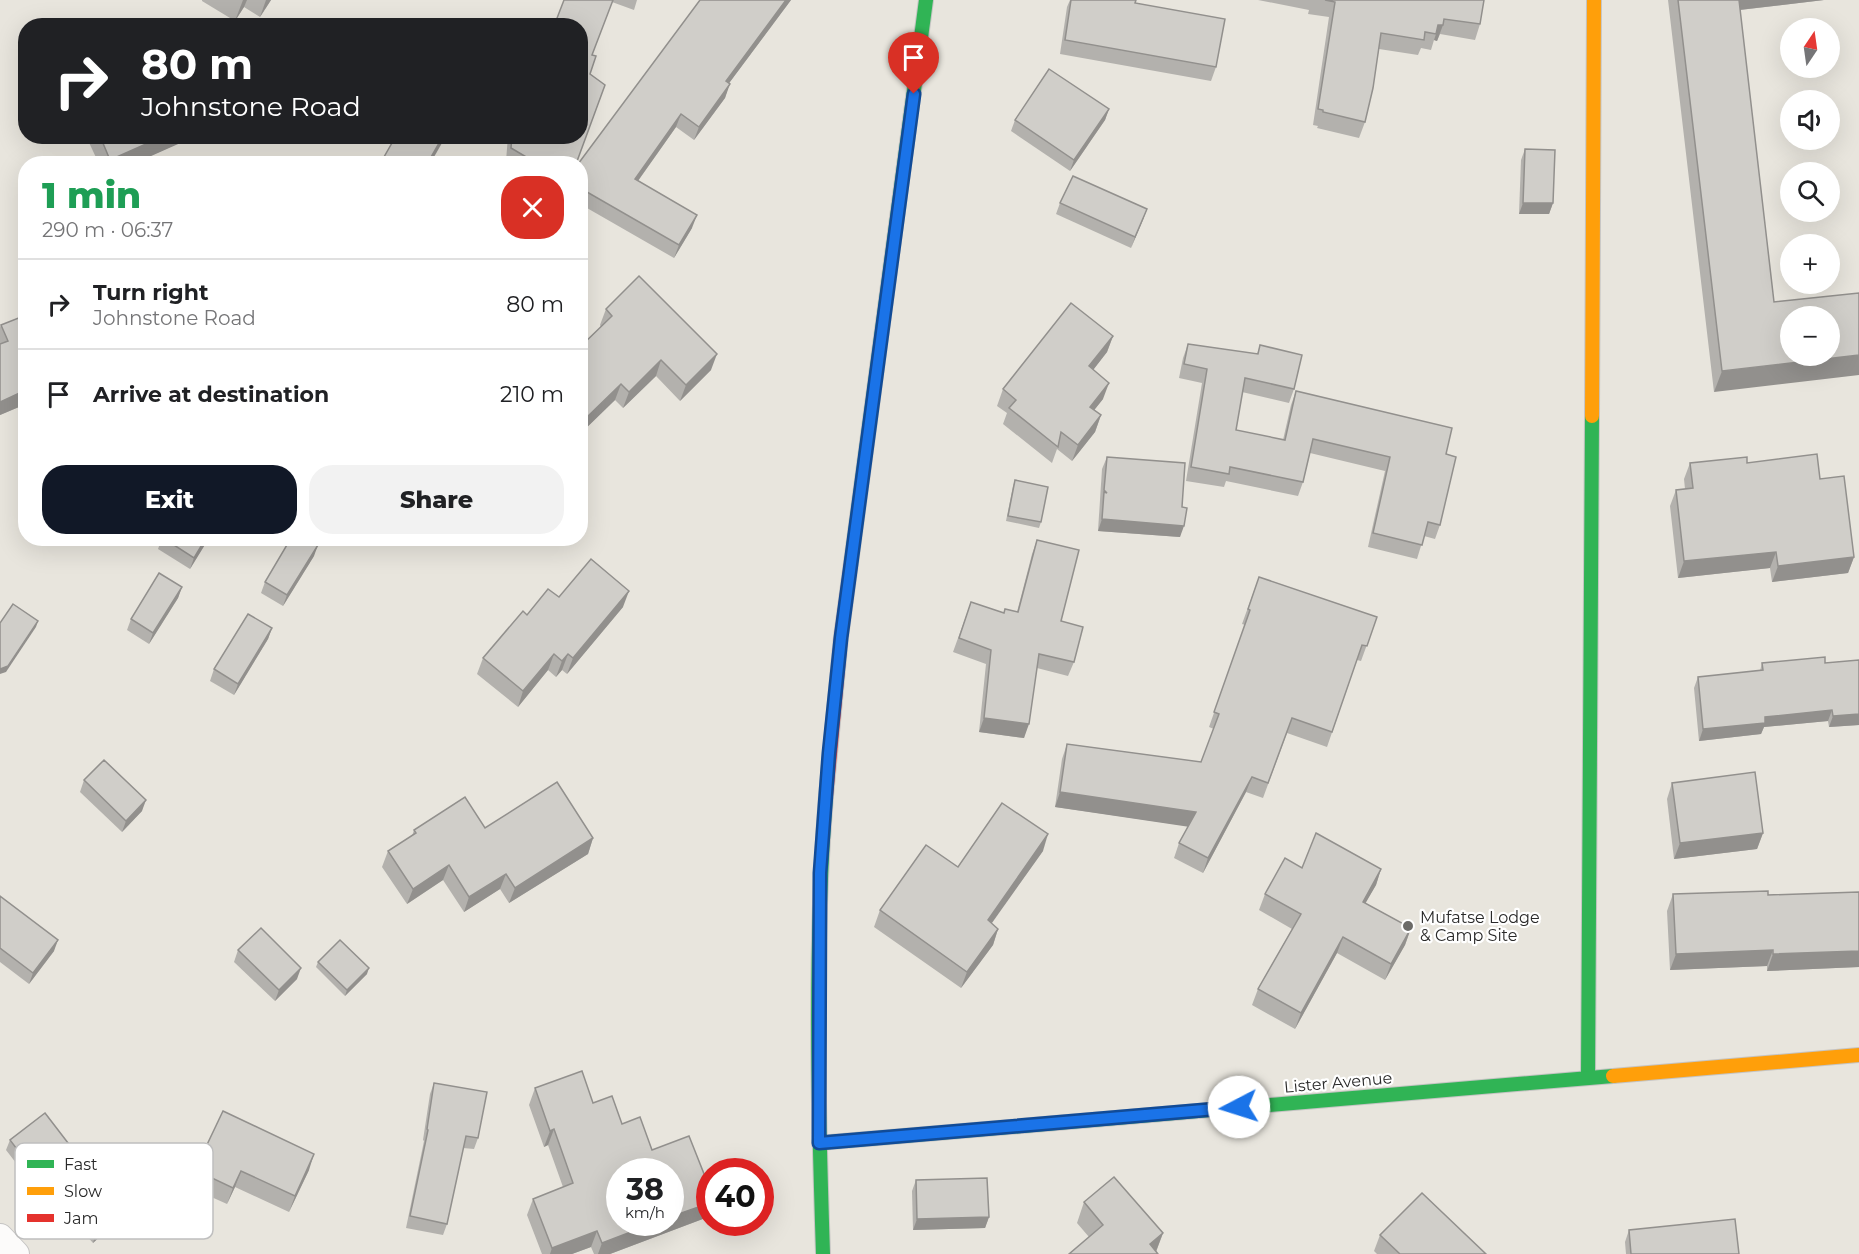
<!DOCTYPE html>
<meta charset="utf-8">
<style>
:root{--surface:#fff;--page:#f2f2f2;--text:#202124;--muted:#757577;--line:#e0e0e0;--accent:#111827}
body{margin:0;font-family:Montserrat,sans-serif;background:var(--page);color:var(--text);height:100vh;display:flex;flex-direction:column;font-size:22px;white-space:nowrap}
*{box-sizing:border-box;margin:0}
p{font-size:20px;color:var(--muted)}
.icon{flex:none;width:33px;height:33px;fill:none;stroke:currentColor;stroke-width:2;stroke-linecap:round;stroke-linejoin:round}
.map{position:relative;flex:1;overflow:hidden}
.side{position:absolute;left:18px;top:156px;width:570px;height:390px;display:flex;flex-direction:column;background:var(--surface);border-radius:24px;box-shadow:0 6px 24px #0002}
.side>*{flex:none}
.banner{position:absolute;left:18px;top:18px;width:570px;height:126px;border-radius:24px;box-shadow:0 6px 24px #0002;background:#202124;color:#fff;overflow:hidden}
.needle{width:39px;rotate:13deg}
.tools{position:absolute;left:1780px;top:18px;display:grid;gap:12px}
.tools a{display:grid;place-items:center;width:60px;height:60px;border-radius:50%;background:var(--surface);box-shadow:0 6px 24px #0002;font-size:30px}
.speed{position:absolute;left:606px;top:1158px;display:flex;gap:12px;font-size:30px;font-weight:700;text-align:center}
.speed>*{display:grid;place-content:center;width:78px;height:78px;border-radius:50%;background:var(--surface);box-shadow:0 6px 24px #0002;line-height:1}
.speed small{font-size:15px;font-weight:400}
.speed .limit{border:9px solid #d22;background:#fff;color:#111}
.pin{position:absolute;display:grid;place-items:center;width:51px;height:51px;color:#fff;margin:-62px -26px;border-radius:50% 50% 50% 0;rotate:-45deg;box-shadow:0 0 6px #0007}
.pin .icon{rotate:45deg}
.me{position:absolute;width:66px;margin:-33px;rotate:265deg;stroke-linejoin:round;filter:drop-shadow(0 0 4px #0008)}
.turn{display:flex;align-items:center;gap:21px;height:126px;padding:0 24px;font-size:27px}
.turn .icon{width:78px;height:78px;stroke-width:2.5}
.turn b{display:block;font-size:42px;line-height:51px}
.round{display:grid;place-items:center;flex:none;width:63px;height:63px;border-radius:24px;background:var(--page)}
.head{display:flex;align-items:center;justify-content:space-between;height:102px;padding:0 24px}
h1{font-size:36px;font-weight:800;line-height:45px;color:#1e9e55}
.button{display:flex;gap:12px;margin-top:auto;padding:12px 24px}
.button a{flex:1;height:69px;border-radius:24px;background:var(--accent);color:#fff;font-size:24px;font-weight:800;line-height:69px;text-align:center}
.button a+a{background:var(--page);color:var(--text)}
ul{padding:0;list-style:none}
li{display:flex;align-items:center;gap:18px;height:90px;padding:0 24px;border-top:2px solid var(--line)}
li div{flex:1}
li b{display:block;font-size:22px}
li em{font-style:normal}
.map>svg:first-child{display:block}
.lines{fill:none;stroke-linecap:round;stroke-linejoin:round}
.street-casing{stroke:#c5c4c3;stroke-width:28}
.fast-casing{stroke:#c5c4c3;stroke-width:16}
.slow-casing{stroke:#c5c4c3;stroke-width:16}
.jam-casing{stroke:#c5c4c3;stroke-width:16}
.street{stroke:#fcfbfa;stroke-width:26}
.fast{stroke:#30b455;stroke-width:14}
.slow{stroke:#ff9f0a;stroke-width:14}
.jam{stroke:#e5322d;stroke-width:14}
.wall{fill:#b3b1ad}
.shaded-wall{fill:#92908d}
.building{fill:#d0cec9;stroke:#92908d;stroke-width:1.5;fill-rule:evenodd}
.route-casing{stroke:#114b97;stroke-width:15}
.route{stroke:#1a73e8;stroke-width:10}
.poi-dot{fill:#6c6b68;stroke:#fff;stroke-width:2}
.labels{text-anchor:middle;stroke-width:4.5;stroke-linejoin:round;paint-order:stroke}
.poi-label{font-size:16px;fill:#292929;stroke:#fff;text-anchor:start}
.street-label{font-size:16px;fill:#292929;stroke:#fff}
.key{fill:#fff;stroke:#bfbfbf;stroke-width:1.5}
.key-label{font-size:16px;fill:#292929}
</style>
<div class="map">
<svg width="1859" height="1254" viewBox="0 0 1859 1254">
<rect width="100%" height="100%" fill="#e8e5dd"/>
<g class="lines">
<defs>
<polyline id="street" points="0,1237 16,1254"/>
<g id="fast">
<polyline points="851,563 926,0"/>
<polyline points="1588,1077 1592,416"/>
<polyline points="819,1143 1613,1076"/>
<path d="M823 1254C818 1102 814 948 826 796"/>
</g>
<g id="slow">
<polyline points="1592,416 1594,0"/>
<polyline points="1613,1076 1859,1055"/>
</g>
<polyline id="jam" points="826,796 841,637 851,563"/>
</defs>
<use href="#street" class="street-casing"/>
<use href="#fast" class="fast-casing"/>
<use href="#slow" class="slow-casing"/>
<use href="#jam" class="jam-casing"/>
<use href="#street" class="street"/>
<use href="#fast" class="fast"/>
<use href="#slow" class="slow"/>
<use href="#jam" class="jam"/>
</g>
<g class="wall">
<polygon points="202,0 271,0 260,17 244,7 235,21 202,1"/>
<polygon points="564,0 637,0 634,10 612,2 592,55 596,56 590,74 605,85 576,164 510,164 506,161 508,136 580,136 580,26 554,26"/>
<polygon points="700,0 791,0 729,83 725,98 694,140 676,127 638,181 692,228 674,258 580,204 580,164"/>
<polygon points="1070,0 1136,0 1135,3 1216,67 1211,81 1060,54 1067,7"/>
<polygon points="1258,0 1484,0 1480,24 1475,40 1440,34 1437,41 1434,40 1431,50 1421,48 1418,55 1379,49 1365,122 1359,138 1317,128 1318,126 1313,125 1329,17 1308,14 1309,10"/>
<polygon points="1668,0 1824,0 1740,10 1774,302 1714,392"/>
<polygon points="1109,109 1105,120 1070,171 1011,131 1015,120"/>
<polygon points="86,136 194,136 133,164 99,164"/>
<polygon points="1525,149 1553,203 1549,214 1519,214 1521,160"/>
<polygon points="1060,203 1147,209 1131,248 1056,214"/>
<polygon points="606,309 711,370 680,401 656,376 623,408 615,400 580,434 580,347 601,327 600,325"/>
<polygon points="26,315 26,404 0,415 0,327 1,325"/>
<polygon points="1113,336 1107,352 1093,370 1103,399 1094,410 1101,415 1095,432 1072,461 1057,449 1052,463 1003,424 1007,413 997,406 1003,389"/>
<polygon points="1188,344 1257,354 1260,345 1294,389 1289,403 1242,392 1236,430 1283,440 1291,405 1296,391 1446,454 1440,525 1435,539 1424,536 1417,559 1368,547 1385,471 1310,453 1303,482 1298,496 1226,481 1224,487 1186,481 1202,383 1179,378 1183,358"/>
<polygon points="1107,457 1182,507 1180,537 1098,531 1102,469"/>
<polygon points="1690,463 1747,463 1820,479 1854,557 1848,573 1772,582 1770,568 1678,578 1670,506 1676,490 1685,489 1684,479"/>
<polygon points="1015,480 1041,522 1039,528 1006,521 1013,486"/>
<polygon points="162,538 209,538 190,569 158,549"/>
<polygon points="1037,540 1074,662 1068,676 1037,668 1024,738 979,732 986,664 953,652 971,602 1003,613 1017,612 1032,554"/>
<polygon points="314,556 283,606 261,593 265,582"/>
<polygon points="1259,577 1377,617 1361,661 1357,660 1327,747 1287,733 1263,798 1246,792 1203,873 1174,858 1179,843 1188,826 1055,807 1062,759 1067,744 1201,762 1214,729 1209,727 1245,625 1242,624"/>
<polygon points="182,587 178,598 149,644 127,630 131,619"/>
<polygon points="559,597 623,607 567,674 562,670 556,677 548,670 518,707 477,674 483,658 527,615"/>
<polygon points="272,628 268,639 234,695 210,681 214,669"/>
<polygon points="1859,660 1859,725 1829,727 1828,721 1764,727 1761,734 1699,741 1694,688 1698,677 1760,671 1762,663 1825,663"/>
<polygon points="84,780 142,811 122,832 80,792"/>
<polygon points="1672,783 1763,833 1757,849 1674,859 1667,799"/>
<polygon points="485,828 593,838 588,854 509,903 500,889 464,912 443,880 407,904 382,867 388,851 412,836 414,830"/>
<polygon points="1043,851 991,923 998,929 993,945 961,988 874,927 880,910 958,867"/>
<polygon points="1302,868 1381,869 1376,885 1365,903 1411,928 1405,945 1385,980 1337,953 1295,1029 1252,1005 1258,989 1292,929 1259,910 1265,894"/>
<polygon points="1859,892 1859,967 1767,971 1767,966 1670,970 1667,911 1673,894 1768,895"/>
<polygon points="0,896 54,951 29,984 0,962"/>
<polygon points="238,950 297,979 275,1001 234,962"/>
<polygon points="318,962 367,974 345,996 316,967"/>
<polygon points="434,1083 478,1138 474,1149 463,1148 447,1224 443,1235 406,1228 424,1141 423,1140 430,1094"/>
<polygon points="535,1088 593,1103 622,1124 652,1150 710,1189 710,1213 708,1217 610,1254 594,1254 591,1247 572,1254 542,1254 527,1215 533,1199 563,1187 548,1145 544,1147 529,1105"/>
<polygon points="10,1140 117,1221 93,1243 67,1214 60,1220 6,1150"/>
<polygon points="195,1170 309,1170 289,1212 235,1187 227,1204 189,1187"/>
<polygon points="916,1180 989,1217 985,1228 913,1230 912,1191"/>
<polygon points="1084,1202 1163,1233 1156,1252 1089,1237 1077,1223"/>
<polygon points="1629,1230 1739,1254 1626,1254 1625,1242"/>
<polygon points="1380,1235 1486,1254 1377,1254 1374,1251"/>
</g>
<g class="shaded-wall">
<polygon points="243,0 247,0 244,7 235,21"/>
<polygon points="266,0 271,0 260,17"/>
<polygon points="786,0 791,0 721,94 726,81"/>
<polygon points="1734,0 1824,0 1730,11"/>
<polygon points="1438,25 1443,25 1437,41 1434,40 1436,34"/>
<polygon points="730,84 725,98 694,140 699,127"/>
<polygon points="1109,109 1105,120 1070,171 1074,160"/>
<polygon points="681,114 676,127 630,192 635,179"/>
<polygon points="164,136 194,137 133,164 109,164 110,160"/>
<polygon points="443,136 446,136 430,164 427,164"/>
<polygon points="1523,203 1553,203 1549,214 1519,214"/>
<polygon points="1147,209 1143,220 1131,248 1135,237"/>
<polygon points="697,215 692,228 674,258 679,245"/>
<polygon points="1113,336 1107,352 1083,383 1089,366"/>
<polygon points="717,354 711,370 680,401 686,385"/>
<polygon points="1859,355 1859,375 1714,392 1722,371"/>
<polygon points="661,360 656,376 623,408 629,392"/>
<polygon points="1109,383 1103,399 1084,423 1090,407"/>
<polygon points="621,384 615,400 580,434 585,419"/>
<polygon points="26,390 26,404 0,415 0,402"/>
<polygon points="1101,415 1095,432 1072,461 1078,445"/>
<polygon points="1102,519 1184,526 1180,537 1098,531"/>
<polygon points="206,538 209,538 190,569 194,558"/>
<polygon points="318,545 314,556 283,606 287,595"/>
<polygon points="1776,552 1770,568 1678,578 1684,561"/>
<polygon points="1854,557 1848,573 1772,582 1778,566"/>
<polygon points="182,587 178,598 149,644 153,633"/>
<polygon points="629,591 623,607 567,674 573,658"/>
<polygon points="38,621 36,627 6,672 0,674 0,669"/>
<polygon points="272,628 268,639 234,695 238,684"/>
<polygon points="554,654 548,670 518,707 523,691"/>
<polygon points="568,654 562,670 556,677 562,661"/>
<polygon points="1832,710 1828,721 1764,727 1761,734 1699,741 1703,729 1765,717"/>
<polygon points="1859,714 1859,725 1829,727 1833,716"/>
<polygon points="984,718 1029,724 1024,738 979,732"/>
<polygon points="1252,777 1246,792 1203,873 1208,858"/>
<polygon points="1060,792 1196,812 1190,827 1055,807"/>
<polygon points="146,800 142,811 122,832 126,821"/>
<polygon points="1763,833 1757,849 1674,859 1680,843"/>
<polygon points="1048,834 1043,851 982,937 988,920"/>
<polygon points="593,838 588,854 509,903 515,888"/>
<polygon points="449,865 443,880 407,904 413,889"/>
<polygon points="1381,869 1376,885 1357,918 1363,902"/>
<polygon points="506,874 500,889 464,912 469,897"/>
<polygon points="1411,928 1405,945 1385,980 1391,964"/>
<polygon points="998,929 993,945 961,988 967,972"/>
<polygon points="1343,937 1337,953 1295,1029 1301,1013"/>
<polygon points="58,940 54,951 29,984 33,973"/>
<polygon points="1773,950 1767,966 1670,970 1676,954"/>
<polygon points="1859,951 1859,967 1767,971 1773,954"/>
<polygon points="301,968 297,979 275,1001 279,990"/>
<polygon points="369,968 367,974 345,996 347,990"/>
<polygon points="554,1129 548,1145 544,1147 550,1131"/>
<polygon points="314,1154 309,1170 289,1212 295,1196"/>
<polygon points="241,1171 235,1187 227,1204 233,1188"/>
<polygon points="710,1203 710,1213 708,1217 610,1254 598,1254 602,1243 657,1222 670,1222 670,1217"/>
<polygon points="71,1204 67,1214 60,1220 63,1210"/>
<polygon points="121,1212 117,1221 93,1243 96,1233"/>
<polygon points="989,1217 985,1228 913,1230 917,1219"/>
<polygon points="597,1231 591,1247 572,1254 550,1254 552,1248"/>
<polygon points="1163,1233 1155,1254 1150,1244"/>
</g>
<g class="building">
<polygon points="564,0 613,0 592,55 596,56 590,74 605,85 576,164 538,164 511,148 512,136 580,136 580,26 554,26"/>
<polygon points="700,0 786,0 726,81 730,84 699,127 681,114 635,179 697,215 679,245 580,188 580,164 578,164"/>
<polygon points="1071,0 1136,0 1135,3 1225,19 1216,67 1065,40"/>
<polygon points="1325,0 1484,0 1480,24 1444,19 1443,25 1438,25 1436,34 1425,32 1424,40 1381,33 1373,88 1365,122 1323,112 1323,110 1318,109 1335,2"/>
<path d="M1678 0H1739L1774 302 1859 293V355L1722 371ZM1791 316H1830V356H1791Z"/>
<polygon points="1049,69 1109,109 1074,160 1015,120"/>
<polygon points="100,136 164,136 110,160"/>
<polygon points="396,136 443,136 427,164 380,164"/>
<polygon points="1525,149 1555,150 1553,203 1523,203"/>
<polygon points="515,158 520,164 512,164"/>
<polygon points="1073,176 1147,209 1135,237 1060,203"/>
<polygon points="639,276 717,354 686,385 661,360 629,392 621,384 585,419 580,414 580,347 612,316 606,309"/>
<polygon points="1071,303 1113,336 1089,366 1109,383 1090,407 1101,415 1078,445 1061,432 1058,447 1009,408 1016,400 1003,389"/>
<polygon points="26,315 26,390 0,402 0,344 8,341 1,325"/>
<polygon points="1188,344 1258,354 1260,345 1302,355 1294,389 1245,378 1236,430 1285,440 1296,391 1452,428 1446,454 1456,457 1440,525 1428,522 1422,545 1373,533 1390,457 1313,439 1303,482 1230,467 1229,474 1191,467 1207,369 1184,364"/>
<polygon points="1817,454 1820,479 1844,476 1854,557 1778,566 1776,552 1684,561 1676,490 1693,488 1690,463 1747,457 1747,463"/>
<polygon points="1107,457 1185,463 1182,507 1187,508 1184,526 1102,519 1104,492 1107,493 1104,490"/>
<polygon points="1015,480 1048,487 1041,522 1008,516"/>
<polygon points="163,538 206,538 194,558"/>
<polygon points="291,538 307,538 318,545 287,595 265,582"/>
<polygon points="1037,540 1079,550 1061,621 1083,627 1074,662 1039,654 1029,724 984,718 991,650 959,638 971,602 1004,613 1005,609 1018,612"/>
<polygon points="591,559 629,591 573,658 568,654 562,661 554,654 523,691 483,658 523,611 527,615 548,589 559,597"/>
<polygon points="159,573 182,587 153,633 131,619"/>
<polygon points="1259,577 1377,617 1367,646 1362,645 1332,732 1292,718 1268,783 1252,777 1208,858 1179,843 1196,812 1060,792 1067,744 1201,762 1219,714 1214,712 1250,610 1248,609"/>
<polygon points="13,604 38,621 8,666 0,669 0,623"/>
<polygon points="248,614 272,628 238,684 214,669"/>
<polygon points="1825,657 1825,663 1859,660 1859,714 1833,716 1832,710 1765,717 1765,723 1703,729 1698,677 1763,670 1762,663"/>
<polygon points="104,760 146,800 126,821 84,780"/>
<polygon points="1755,772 1763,833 1680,843 1672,783"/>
<polygon points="557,782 593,838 515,888 506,874 469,897 449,865 413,889 388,851 416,833 414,830 465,797 485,828"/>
<polygon points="1002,803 1048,834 988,920 998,929 967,972 880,910 926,845 958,867"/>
<polygon points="1316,833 1381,869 1363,902 1411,928 1391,964 1343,937 1301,1013 1258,989 1301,914 1265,894 1285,858 1302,868"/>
<polygon points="1768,891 1768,895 1859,892 1859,951 1773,954 1773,950 1676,954 1673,894"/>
<polygon points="0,896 58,940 33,973 0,948"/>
<polygon points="261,928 301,968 279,990 238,950"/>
<polygon points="340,940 369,968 347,990 318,962"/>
<polygon points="582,1071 593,1103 612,1096 622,1124 640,1117 652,1150 689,1136 710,1189 710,1203 670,1217 670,1172 620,1172 620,1222 657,1222 602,1243 597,1231 552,1248 533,1199 573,1183 554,1129 550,1131 535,1088"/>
<polygon points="434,1083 487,1092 478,1138 466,1136 447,1224 410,1216 428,1130 427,1129"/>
<polygon points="223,1111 314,1154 295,1196 241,1171 233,1188 195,1170"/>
<polygon points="45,1113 121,1212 96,1233 71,1204 63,1210 10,1140"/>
<polygon points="1114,1177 1163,1233 1150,1244 1158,1254 1069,1254 1103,1225 1084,1202"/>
<polygon points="987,1178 989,1217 917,1219 916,1180"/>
<polygon points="1422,1193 1486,1254 1400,1254 1380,1235"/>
<polygon points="1735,1219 1739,1254 1631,1254 1629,1230"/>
</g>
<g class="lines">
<defs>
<polyline id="route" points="914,94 841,638 829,753 820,873 819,1143 1239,1107"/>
</defs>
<use href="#route" class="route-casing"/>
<use href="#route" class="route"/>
</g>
<circle class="poi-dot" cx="1408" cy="926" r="6"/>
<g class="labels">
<g class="poi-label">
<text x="1420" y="923">Mufatse Lodge<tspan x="1420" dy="18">&amp; Camp Site</tspan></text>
</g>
<g class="street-label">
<text transform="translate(1338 1082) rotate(-5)" y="6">Lister Avenue</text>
</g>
</g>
<rect x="15" y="1143" width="198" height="96" rx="9" class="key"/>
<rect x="27" y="1160" width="27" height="8" fill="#30b455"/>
<rect x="27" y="1187" width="27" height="8" fill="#ff9f0a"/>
<rect x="27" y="1214" width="27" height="8" fill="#e5322d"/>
<g class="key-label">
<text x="64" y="1170">Fast</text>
<text x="64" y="1197">Slow</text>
<text x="64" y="1224">Jam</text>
</g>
</svg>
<div class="tools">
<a><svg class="needle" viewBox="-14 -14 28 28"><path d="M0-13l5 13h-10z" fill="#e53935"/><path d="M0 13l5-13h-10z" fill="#757577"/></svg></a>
<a><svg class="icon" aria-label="sound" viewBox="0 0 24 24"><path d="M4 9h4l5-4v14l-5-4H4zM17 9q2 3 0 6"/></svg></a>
<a><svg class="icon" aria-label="search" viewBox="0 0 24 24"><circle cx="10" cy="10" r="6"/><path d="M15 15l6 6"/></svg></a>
<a>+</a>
<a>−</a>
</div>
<div class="speed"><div>38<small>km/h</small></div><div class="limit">40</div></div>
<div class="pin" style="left:914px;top:94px;background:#d93025"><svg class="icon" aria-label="arrive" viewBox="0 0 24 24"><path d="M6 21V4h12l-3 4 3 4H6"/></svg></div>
<svg class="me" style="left:1239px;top:1107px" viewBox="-20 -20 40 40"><circle r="19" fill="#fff"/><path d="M0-13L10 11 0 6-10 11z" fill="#1a73e8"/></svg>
<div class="banner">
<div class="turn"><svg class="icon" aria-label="right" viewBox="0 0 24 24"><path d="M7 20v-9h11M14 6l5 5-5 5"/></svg><div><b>80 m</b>Johnstone Road</div></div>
</div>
<section class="side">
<div class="head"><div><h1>1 min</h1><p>290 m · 06:37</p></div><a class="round" style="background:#d93025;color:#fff"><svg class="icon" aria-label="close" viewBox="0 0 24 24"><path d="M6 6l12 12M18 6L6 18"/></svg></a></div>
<ul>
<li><svg class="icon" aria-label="right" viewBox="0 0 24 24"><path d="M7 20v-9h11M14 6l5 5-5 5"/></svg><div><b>Turn right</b><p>Johnstone Road</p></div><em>80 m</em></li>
<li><svg class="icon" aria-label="arrive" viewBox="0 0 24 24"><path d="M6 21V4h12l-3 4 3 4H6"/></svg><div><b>Arrive at destination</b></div><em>210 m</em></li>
</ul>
<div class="button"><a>Exit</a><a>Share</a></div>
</section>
</div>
